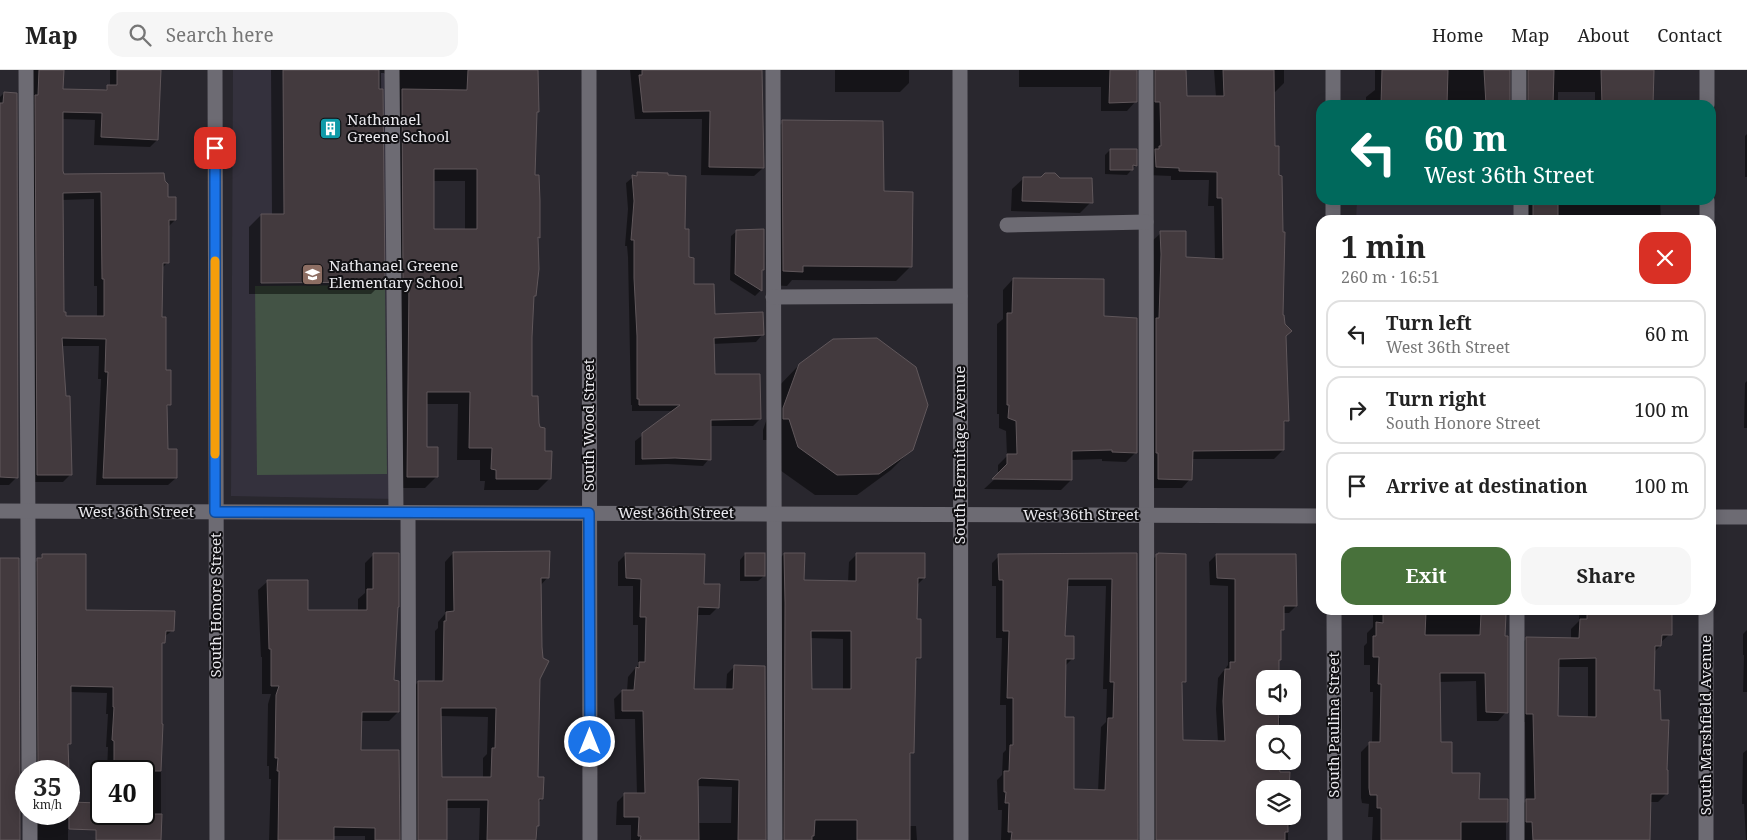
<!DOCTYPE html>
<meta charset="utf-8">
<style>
:root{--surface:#fff;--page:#f6f6f6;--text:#222;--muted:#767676;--line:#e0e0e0;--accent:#48713b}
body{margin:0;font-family:"Noto Serif",serif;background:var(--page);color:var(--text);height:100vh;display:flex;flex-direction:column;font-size:19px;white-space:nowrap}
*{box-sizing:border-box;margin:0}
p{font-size:16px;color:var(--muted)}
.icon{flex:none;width:28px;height:28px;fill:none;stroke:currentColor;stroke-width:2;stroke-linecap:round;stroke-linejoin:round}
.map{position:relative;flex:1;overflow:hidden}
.side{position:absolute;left:1316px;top:145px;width:400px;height:400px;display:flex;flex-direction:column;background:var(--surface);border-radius:15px;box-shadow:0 2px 12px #0003}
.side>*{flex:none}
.hud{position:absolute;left:1316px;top:30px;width:400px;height:105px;border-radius:15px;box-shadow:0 2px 12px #0003;background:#00695c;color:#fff;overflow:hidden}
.tools{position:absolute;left:1256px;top:600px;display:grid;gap:10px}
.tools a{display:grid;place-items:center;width:45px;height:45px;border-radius:10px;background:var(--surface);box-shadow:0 2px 12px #0003;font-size:25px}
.speed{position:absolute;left:15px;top:690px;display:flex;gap:10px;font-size:25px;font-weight:700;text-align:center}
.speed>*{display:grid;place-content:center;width:65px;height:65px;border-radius:50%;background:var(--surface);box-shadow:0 2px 12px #0003;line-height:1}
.speed small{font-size:12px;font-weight:400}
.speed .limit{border:2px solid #111;border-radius:8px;background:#fff;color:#111}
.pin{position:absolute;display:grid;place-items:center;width:42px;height:42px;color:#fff;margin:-21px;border-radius:10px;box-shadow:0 2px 8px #0006}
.me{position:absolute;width:55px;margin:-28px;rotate:0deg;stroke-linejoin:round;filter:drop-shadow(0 0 4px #0008)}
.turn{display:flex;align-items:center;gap:18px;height:105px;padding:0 25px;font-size:22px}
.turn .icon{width:65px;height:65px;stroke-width:2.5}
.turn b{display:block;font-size:35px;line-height:42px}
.round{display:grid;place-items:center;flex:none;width:52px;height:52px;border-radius:15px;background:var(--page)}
.head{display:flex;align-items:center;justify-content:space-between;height:85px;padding:0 25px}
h1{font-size:30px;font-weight:700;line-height:38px}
.primary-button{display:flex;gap:10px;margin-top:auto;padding:10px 25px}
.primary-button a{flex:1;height:58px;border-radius:15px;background:var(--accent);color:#fff;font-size:20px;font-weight:700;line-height:58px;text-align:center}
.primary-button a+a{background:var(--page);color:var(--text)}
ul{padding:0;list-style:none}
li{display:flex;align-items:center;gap:15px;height:68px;margin:0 10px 8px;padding:0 15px;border:2px solid var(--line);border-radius:15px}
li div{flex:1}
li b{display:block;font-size:19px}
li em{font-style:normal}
header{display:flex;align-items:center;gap:30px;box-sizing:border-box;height:70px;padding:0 25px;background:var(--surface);border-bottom:1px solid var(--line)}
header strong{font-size:24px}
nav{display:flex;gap:28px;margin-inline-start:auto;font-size:18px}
.search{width:350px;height:45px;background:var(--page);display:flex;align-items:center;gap:12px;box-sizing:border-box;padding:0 18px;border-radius:15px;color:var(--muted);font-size:19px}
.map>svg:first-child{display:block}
.built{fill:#34313d}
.green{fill:#435345}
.shadow{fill:#0007;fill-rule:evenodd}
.building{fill:#433a3e;stroke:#60575b;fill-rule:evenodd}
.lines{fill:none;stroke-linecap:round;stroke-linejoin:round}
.minor{stroke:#6d6b73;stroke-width:15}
.route-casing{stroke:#114b97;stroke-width:12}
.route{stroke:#1a73e8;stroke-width:9}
.slow{stroke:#f59e0b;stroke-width:9}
.labels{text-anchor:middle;stroke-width:4;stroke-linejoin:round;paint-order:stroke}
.poi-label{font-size:15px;fill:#eae9ee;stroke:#121114;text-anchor:start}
.street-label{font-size:15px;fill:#eae9ee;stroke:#121114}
</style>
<header>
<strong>Map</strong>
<div class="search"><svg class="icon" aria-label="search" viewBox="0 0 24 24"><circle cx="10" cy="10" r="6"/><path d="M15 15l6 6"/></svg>Search here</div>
<nav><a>Home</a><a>Map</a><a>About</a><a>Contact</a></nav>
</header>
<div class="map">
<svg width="1747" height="770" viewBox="0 0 1747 770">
<rect width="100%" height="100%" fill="#29272e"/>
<g class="built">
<polygon points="233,0 392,0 396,429 231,426"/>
<polygon points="1357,131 1521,131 1521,150 1356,150"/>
</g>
<polygon class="green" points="385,215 387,404 257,405 255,216"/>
<g class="shadow">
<path d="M32 0H62V20L103 21 110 16V0H161V14L158 16 157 70 150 77 94 75 95 50 62 49V101L63 105 167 129 175 150 168 157V192L162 198 161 248 165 301 170 334 166 338 167 380 176 408 168 415H96L101 309H98L99 276H62L71 404 63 412H30ZM94 129V216H97V247H65L63 244 62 130Z"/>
<path d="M271 0H533L538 41 536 43 534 106 539 131 537 199 535 225 533 227 531 267 530 327 550 408 538 420H484L485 411H480V390H457L458 334H426V378L437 406 425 418H396L388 7 384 3H381L383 212 371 224H249V157L261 145H272ZM432 111H465V160H433Z"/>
<polygon points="630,0 760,0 763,98 754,106 701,105 702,49 635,49"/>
<polygon points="835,0 909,0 909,13 900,22 835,22"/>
<polygon points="1019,0 1136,0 1135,32 1127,41 1101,41 1101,17 1019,17"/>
<polygon points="1140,0 1185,0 1186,28 1216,27 1214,0 1284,0 1284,13 1275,22 1273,22 1281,246 1285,267 1287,350 1283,355 1283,380 1274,389 1191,389 1190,409 1182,418 1149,418 1152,171 1161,163 1184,189 1215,190 1214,136 1208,136 1209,110 1171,110 1171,106 1147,105"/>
<polygon points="1375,0 1508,0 1508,35 1366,35 1366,27 1375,20"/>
<polygon points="1517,0 1652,0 1652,35 1595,35 1595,22 1558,22 1558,35 1522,35"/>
<polygon points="4,23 17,407 9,415 0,415 0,27"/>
<polygon points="783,52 883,123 911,196 896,211 792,210 787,216 768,215 768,67"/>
<polygon points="1747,64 1747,107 1745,107 1745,66"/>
<polygon points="1110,80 1136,95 1127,105 1105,104 1105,85"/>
<polygon points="638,103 684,160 693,216 714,245 762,265 756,272 713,274 713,306 760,349 753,356 710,356 709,389 703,396 667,394 635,395 635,371 674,341 632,341 632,335 631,335 628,187 627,176 625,176 628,139 626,113"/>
<polygon points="1024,108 1060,109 1091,132 1080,143 1011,141 1012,119"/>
<polygon points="1375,130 1441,130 1437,134 1375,133"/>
<polygon points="1527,130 1660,130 1661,150 1526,150"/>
<polygon points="737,161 763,200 761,202 760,221 755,226 730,210 731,166"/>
<polygon points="1013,209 1103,248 1136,382 1126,392 1102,391 1102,389 1071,390 1071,410 1061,420 984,419 998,406 998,395 1007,386 1006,361 999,358 999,344 997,344 997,254 1003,249 1003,220"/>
<polygon points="799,295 912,379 891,400 857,425 815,425 777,398 768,370 763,370 763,360 778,317"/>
<polygon points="1747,311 1747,358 1744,358 1745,313"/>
<path d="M453 483 548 507 540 516 537 708 542 729 538 733 537 770H479L480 738H446L445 770H410V621L418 612H435V561L438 558V552L445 544V492ZM440 646 488 647 487 684 483 688V708H441Z"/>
<polygon points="374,484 398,642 389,651 361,651 360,682 398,770 365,770 365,766 332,766 332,770 269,770 271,709 269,709 269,696 267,696 268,634 271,624 262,624 262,587 261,587 258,520 267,512 307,542 358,541 358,529 365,523 365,493"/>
<path d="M626 484 703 515 718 537 710 545H697L693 620H726L727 604 735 596 764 770H631V755H616L617 732 625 724H637L635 649H615L614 629 622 621H627L628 607 638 595V555H633V516H618V492ZM697 716 732 717 731 753H697Z"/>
<polygon points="745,484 764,506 758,511 740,511 740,490"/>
<path d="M784 484 803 512H848L849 492 857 484 924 508 917 515 916 551 919 588 915 592 913 682 909 686V756H916L917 770H777L776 492ZM810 568 843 569V620H811Z"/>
<path d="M1136 485V770H1001L1002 740H998L997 710 1002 705 1003 683 1006 680V635H1000L1002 568H996V516H992V493L999 486ZM1066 516H1106L1103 619H1107L1106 652 1101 657 1098 721 1072 720 1064 648 1065 596 1073 588 1064 568Z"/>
<polygon points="1216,485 1296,536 1289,543 1283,543 1283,559 1280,563 1280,589 1265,609 1265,636 1277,648 1280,648 1280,664 1265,664 1265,691 1281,691 1281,703 1265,719 1265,746 1296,750 1288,758 1288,770 1149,770 1149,493 1156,486 1184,612 1181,616 1181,672 1218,672 1216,639 1218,608 1228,595 1228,516 1210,515 1209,492"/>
<polygon points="42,486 84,541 173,560 164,567 164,572 161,575 161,770 99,770 99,716 101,714 101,744 144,744 144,701 107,701 108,677 106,677 108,644 106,644 107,623 70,622 70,673 67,676 67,701 32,701 31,496"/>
<polygon points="0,489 18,701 20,707 26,710 26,742 20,742 19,770 0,770"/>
<polygon points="1373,540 1505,540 1504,568 1506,642 1498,651 1477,651 1476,611 1439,612 1439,673 1451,704 1478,731 1506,730 1506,770 1372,770 1373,747 1368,747 1369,734 1362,733 1361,728 1361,682 1370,673 1372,673 1373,622 1370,622 1370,595 1364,595 1364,576 1367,573 1367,563 1373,557"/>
<path d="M1579 540H1670V564L1660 573V576L1653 583V622L1660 651 1667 723 1658 732H1650L1649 770H1518V739L1526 731 1525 652H1518V577L1527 568 1571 569V559L1579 551ZM1558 597H1588V648H1556Z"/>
<polygon points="1747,560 1747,625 1747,622 1743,622 1744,585 1743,585 1743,564"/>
<polygon points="1747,680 1747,770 1746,770 1744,734 1742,734 1743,683"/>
<polygon points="29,744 68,744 68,770 32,770"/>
</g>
<g class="building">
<path d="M39 0H64L63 19 107 20V15H117V0H161L158 70 101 67 102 43 63 42V101L64 104 164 103 165 111 168 114V127H176V150H169V193H163L162 247H166V300H171V335H167L168 379H177V408H103L108 302H105L106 269 62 268 66 326H70L72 405H37L35 25H38ZM101 122 102 209H104V246H66V242H64L63 123Z"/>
<polygon points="283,0 379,0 379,19 383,19 385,212 261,213 261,144 284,144"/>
<path d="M468 0H538L539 42H537L535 105H539L540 131V168L538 167 539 199 536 226H534L532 267V326H538L539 353 540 357 545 358V381H552L551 409H496V400L491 399 492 378H469L470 322H427V377H438V407H407L409 212H403L402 19 467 20ZM434 99H477V159H434Z"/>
<polygon points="642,0 762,0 764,98 709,97 710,41 643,42 639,5 642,5"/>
<polygon points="1110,0 1137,0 1137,32 1109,33"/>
<polygon points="1155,0 1186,0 1187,26 1224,26 1223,0 1274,0 1275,76 1279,76 1279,105 1282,106 1283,162 1285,162 1283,245 1284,245 1285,254 1292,261 1286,266 1289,351 1284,351 1284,380 1193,381 1192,410 1158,409 1158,383 1156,383 1156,248 1159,248 1161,184 1160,161 1186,161 1186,187 1223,189 1222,128 1217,128 1217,102 1179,101 1179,98 1156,97 1155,79 1159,79 1159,76 1161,76 1160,32 1155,32"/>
<polygon points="1382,0 1448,0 1447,35 1381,35"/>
<polygon points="1484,0 1510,0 1510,35 1486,35"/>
<polygon points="1528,0 1554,0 1553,35 1528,35"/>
<polygon points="1601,0 1654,0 1653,35 1602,35"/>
<polygon points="4,22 17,23 18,408 0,407 0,33 3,33"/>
<polygon points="782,50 883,51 884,121 913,122 912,197 803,196 803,202 783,201"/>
<polygon points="1110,79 1137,79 1137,96 1133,95 1133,100 1110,100"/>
<polygon points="637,102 668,103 668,105 686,106 685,159 689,159 689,187 694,188 694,214 714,214 715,244 763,242 764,265 714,268 715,304 760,304 761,349 711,350 711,390 675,388 642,389 642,363 680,335 639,335 639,329 637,329 637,266 634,208 634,170 631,170 634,131 632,105 637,106"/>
<polygon points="1045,103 1055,103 1060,108 1092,108 1093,133 1022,131 1023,107 1041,107"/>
<rect x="1533" y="130" width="25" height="20"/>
<polygon points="764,159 764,200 762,200 762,221 735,204 736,160"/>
<polygon points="1013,208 1104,209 1104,246 1137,248 1137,383 1112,382 1112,380 1072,381 1072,410 992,409 1007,394 1007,384 1017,384 1016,351 1008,348 1009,335 1007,335 1007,243 1012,243"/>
<polygon points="877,268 916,297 928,335 913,380 879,404 837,405 798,377 789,349 783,349 783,338 799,294 833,269"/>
<path d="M550 481 549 508H541L542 577 543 588 549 591 540 609 538 707H544L543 729H539V756H537L536 770H487L488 730H447V770H418V611H443L444 551H446V542L454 541 453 482ZM441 638H496L495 678H492L491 707H442Z"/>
<polygon points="373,483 399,483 399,537 398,537 394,610 399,611 399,642 362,642 361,680 399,680 400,770 375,770 375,758 334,757 334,770 278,770 279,701 277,701 278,688 275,688 276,625 279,616 271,616 271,579 269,579 267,510 308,510 308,540 367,540 367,519 373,519"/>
<polygon points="625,483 705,484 704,514 720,514 719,538 698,537 694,619 733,619 734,595 765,596 766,770 738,770 739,710 701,708 698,710 699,770 640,770 641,766 638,766 639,747 624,747 624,723 645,723 643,641 622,641 622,620 634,620 636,597 639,598 639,592 645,592 646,547 640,547 641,509 626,508"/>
<rect x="745" y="483" width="20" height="23"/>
<path d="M784 483H805L804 510 856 511V483H925V508H918L917 549H921V588H916L914 683H910V770H857V750H815L814 766H812V770H784L785 533ZM811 561H851V619H812Z"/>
<path d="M1124 483H1137L1138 770H1011L1012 762H1008L1009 733H1005L1006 722H1004V701H1009L1010 675H1013V628H1007L1009 561H1003V510H999L998 484ZM1068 509H1112L1110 612H1114L1113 648H1108L1105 720 1074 719V647H1065L1066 589H1074V566H1065Z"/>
<polygon points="1158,483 1186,484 1186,612 1182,612 1183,670 1225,671 1223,631 1225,599 1230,599 1230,592 1235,592 1235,509 1217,508 1216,484 1296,484 1297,536 1284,536 1284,560 1281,560 1281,590 1279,590 1279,609 1265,609 1265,636 1278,636 1279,664 1265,664 1265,691 1280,691 1280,702 1290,702 1289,719 1265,719 1265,746 1292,746 1292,728 1298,728 1298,751 1288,751 1288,762 1285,762 1285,770 1156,770 1156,484 1158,484"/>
<polygon points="42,484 86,484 86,540 175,541 174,561 166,561 165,573 162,573 162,654 163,654 161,701 117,701 117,697 114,697 114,671 112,670 114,637 113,637 113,617 71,616 71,674 68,674 69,701 38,701 37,488 42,488"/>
<polygon points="0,488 19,488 20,770 0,770"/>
<polygon points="1383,540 1426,542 1425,565 1480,565 1481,544 1506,544 1505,566 1508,566 1508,643 1486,642 1485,603 1440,603 1441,672 1452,672 1452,703 1480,703 1479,729 1508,729 1508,752 1461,752 1461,770 1381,770 1381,738 1377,738 1377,725 1370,725 1369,718 1369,672 1380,672 1381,614 1378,614 1379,587 1373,587 1373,566 1376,566 1376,552 1383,553"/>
<path d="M1587 540H1672V565H1662L1661 576H1655L1654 620H1660L1661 650H1669L1667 700H1668V724H1651L1650 770H1533L1532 752H1526V729H1535L1533 644H1526V567L1579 568 1580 549H1587ZM1596 588V647L1558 646 1559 589Z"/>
<polygon points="69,732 101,733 101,744 162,744 161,770 96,770 96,760 69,759"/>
</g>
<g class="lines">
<g class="minor">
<polyline points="26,0 29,701"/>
<polyline points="215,0 217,770"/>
<polyline points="392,0 396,442"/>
<polyline points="589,0 590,770"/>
<polyline points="773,0 775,770"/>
<polyline points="960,0 961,770"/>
<polyline points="1146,0 1147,770"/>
<polyline points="1333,0 1333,35"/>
<polyline points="1519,0 1519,35"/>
<polyline points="1707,35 1707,0"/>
<polyline points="1333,130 1333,150"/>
<polyline points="1521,130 1521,150"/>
<polyline points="1707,150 1707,130"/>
<polyline points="1007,155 1146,152"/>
<polyline points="773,227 960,226"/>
<polyline points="0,441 1321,446"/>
<polyline points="408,443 409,770"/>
<polyline points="1711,447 1747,447"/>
<polyline points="1334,540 1335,770"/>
<polyline points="1517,540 1517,770"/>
<polyline points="30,744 30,770"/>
<polyline points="1706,770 1706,540"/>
</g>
</g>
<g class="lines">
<defs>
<polyline id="route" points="215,78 215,442 589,443 590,672"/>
</defs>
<use href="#route" class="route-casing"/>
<use href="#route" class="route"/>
<polyline class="slow" points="215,191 215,384"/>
</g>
<defs>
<symbol id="building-square" viewBox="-11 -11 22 22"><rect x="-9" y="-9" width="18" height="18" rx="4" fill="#0f9aa8" stroke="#121114"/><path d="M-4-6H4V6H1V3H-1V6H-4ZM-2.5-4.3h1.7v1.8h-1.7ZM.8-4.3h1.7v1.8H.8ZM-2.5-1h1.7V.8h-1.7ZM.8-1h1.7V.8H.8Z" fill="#fff"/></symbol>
<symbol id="school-square" viewBox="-11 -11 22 22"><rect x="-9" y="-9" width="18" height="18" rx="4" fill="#8d6e63" stroke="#121114"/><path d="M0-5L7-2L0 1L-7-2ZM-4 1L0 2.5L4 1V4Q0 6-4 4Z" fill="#fff"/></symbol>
</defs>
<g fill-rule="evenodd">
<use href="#building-square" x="318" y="46" width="25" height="25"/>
<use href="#school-square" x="300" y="192" width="25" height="25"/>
</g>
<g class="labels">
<g class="poi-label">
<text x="347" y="55">Nathanael<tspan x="347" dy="17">Greene School</tspan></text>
<text x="329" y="201">Nathanael Greene<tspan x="329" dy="17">Elementary School</tspan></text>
</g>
<g class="street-label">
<text transform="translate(589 355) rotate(-90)" y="5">South Wood Street</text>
<text transform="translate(960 385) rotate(-90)" y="5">South Hermitage Avenue</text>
<text x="136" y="447">West 36th Street</text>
<text x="676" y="448">West 36th Street</text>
<text x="1081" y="450">West 36th Street</text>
<text transform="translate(216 535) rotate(-90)" y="5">South Honore Street</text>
<text transform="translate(1334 655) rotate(-90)" y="5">South Paulina Street</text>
<text transform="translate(1706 655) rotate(-90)" y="5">South Marshfield Avenue</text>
</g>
</g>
</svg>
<div class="tools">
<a><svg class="icon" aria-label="sound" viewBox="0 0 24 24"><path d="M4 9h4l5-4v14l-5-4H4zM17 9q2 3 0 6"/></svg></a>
<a><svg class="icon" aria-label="search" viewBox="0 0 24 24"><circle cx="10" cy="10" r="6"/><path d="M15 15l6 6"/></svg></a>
<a><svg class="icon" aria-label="layers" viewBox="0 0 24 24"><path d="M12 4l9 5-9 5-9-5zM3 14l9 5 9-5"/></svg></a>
</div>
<div class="speed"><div>35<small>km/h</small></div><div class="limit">40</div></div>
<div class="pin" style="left:215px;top:78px;background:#d93025"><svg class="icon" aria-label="arrive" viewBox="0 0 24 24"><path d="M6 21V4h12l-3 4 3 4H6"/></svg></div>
<svg class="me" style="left:590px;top:672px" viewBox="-20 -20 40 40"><circle r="17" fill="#1a73e8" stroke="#fff" stroke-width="3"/><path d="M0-11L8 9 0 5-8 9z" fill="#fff"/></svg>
<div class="hud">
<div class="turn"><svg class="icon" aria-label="left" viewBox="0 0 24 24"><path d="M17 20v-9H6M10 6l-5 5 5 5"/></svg><div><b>60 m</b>West 36th Street</div></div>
</div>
<section class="side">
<div class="head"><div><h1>1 min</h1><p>260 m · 16:51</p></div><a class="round" style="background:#d93025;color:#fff"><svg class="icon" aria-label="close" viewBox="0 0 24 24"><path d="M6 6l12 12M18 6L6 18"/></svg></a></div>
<ul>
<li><svg class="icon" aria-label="left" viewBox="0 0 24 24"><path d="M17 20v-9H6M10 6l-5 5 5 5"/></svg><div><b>Turn left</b><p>West 36th Street</p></div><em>60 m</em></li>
<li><svg class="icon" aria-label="right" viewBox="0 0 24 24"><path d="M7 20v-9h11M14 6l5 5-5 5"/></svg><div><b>Turn right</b><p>South Honore Street</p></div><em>100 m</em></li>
<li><svg class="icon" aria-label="arrive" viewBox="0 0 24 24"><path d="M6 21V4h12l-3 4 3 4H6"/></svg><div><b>Arrive at destination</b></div><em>100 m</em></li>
</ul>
<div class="primary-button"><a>Exit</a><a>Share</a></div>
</section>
</div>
